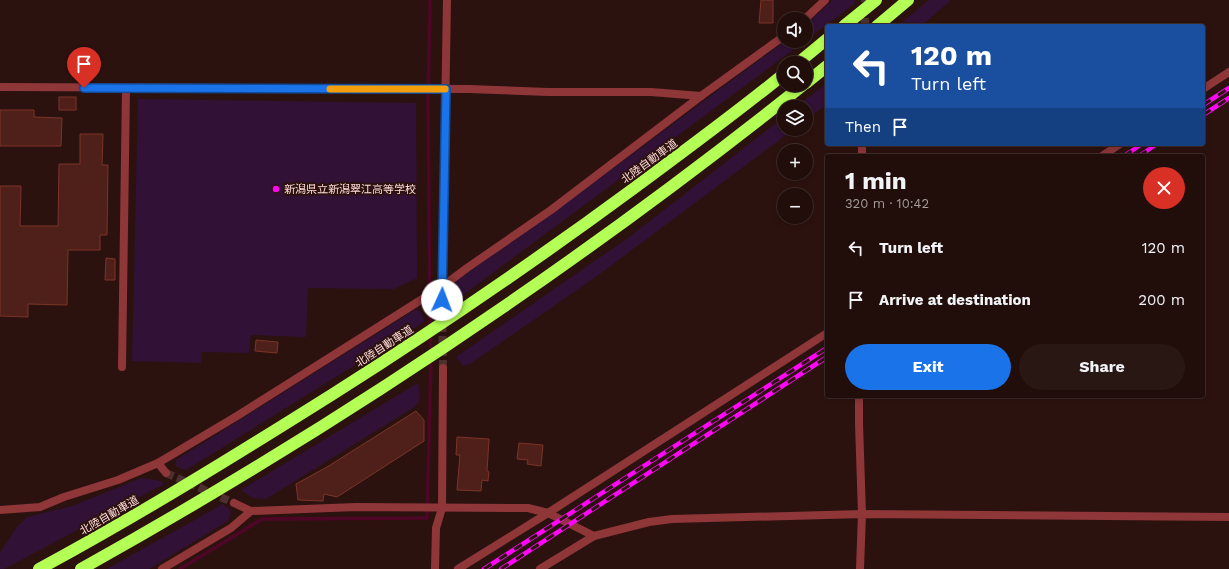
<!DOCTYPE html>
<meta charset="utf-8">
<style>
:root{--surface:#210e0b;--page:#291714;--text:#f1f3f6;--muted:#a29c9d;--line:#3e2e2c;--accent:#1a73e8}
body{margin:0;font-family:"Work Sans","Noto Sans JP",sans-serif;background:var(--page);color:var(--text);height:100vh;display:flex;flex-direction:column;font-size:15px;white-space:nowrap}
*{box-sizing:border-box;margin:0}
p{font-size:13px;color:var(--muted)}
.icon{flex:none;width:22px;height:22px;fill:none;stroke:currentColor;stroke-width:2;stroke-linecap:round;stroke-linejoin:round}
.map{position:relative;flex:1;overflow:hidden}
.drawer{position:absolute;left:825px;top:154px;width:380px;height:244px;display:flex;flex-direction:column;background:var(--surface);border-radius:4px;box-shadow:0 2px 6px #0003,0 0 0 1px var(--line)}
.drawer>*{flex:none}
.top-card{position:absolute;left:825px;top:24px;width:380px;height:122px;border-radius:4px;box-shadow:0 2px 6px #0003,0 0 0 1px var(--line);background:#1a4fa0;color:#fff;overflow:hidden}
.fabs{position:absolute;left:777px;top:12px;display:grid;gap:8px}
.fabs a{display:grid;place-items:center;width:36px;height:36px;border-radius:50%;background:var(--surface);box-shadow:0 2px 6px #0003,0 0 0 1px var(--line);font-size:20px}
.pin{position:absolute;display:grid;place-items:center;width:34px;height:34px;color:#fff;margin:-41px -17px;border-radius:50% 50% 50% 0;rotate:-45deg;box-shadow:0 0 4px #0007}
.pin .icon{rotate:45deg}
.me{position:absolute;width:44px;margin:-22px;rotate:2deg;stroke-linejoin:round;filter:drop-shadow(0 0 3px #0008)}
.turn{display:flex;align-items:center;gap:14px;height:84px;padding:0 20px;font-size:18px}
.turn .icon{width:52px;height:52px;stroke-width:2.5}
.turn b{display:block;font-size:28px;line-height:34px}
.then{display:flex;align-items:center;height:38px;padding:0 20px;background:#0003;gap:8px;font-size:15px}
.round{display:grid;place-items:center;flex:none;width:42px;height:42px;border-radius:21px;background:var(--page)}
.overview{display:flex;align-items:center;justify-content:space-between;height:68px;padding:0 20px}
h1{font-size:24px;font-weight:700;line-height:30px}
.cta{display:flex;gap:8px;margin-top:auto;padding:8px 20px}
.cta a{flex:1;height:46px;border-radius:24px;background:var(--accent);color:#fff;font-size:16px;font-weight:700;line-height:46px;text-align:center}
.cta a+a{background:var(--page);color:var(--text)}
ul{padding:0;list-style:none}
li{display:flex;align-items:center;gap:12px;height:52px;padding:0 20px}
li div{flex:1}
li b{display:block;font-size:15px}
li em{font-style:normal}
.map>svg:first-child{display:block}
.green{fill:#321137}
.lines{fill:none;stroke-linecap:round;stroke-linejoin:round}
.stream{stroke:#4e0626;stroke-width:3.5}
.building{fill:#4f2019;stroke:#7c3329}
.minor-tunnel{stroke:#4c302d;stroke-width:8;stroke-dasharray:8 4;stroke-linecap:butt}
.tertiary-tunnel{stroke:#4c302d;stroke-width:8;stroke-dasharray:8 4;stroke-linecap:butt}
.minor{stroke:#8f3639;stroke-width:8}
.tertiary{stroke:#8f3639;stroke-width:8}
.motorway{stroke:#b3ff55;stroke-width:12}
.rail-casing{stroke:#ff06f9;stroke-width:4.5}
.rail{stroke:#2c120f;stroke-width:3;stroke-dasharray:9;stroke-linecap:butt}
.route-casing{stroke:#114b97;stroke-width:10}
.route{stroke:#1a73e8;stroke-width:7}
.slow{stroke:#f59e0b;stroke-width:7}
.poi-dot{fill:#ff06f9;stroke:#2c120f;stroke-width:1.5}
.labels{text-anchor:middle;stroke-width:4;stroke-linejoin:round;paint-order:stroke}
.street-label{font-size:11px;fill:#ffdbda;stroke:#2c120f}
.poi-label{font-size:11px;fill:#ffdbda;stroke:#2c120f;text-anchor:start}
</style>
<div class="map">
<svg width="1229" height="569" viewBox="0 0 1229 569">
<rect width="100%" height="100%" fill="#2c120f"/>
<g class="green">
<polygon points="833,0 855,0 854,4 806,40 806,24"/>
<polygon points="929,0 951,0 921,26 898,26"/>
<polygon points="785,41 805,41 459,298 455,291 456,281 553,213"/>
<polygon points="827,83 827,104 806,120 806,107 796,107"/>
<polygon points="138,99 416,103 417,278 394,289 308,288 306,337 251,335 249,353 202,352 201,363 132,361"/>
<polygon points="784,117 784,129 794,129 597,276 470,364 463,366 456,357 628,238"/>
<polygon points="416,309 422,313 424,322 186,470 175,466 176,460"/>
<polygon points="418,383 420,399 416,406 266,499 253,498 241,490"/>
<polygon points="141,478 161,481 164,484 4,569 0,569 0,553 17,527 27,517 72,506"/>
<polygon points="223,504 231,511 228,521 149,569 107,569"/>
</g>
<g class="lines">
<g class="stream">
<polyline points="430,0 428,100 430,328"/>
<polyline points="430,334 431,352"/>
<polyline points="180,569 262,519 427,518 431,360"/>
</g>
</g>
<g class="building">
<polygon points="761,0 773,0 773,23 759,23"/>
<rect x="59" y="97" width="17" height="13"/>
<polygon points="0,110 34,110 34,117 62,118 61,146 0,146"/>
<polygon points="80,134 103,134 102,165 108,165 107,235 100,235 100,250 68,250 67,305 28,304 28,317 0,316 0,186 21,186 20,226 58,226 59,164 80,164"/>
<polygon points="106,258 115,259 115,280 105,280"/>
<polygon points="256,340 278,342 277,353 255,351"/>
<polygon points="416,411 424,420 424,441 337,497 324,494 323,501 298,500 296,484 327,467"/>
<polygon points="457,437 489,439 487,471 489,472 488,481 482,480 481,491 457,490 460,455 456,455"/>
<polygon points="519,443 543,445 541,466 527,464 528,460 517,459"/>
</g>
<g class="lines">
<g class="minor-tunnel">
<polyline points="442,300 443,368"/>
<polyline points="166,473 234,503"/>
</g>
<polyline class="tertiary-tunnel" points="865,26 865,0"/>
<g class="minor">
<polyline points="805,19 825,0"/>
<polyline points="1203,89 1229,72"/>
<polyline points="1102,156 1120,144"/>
<polyline points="442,300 447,0"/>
<polyline points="122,367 126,88"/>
<polyline points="158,463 166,473"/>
<polyline points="0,510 40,507 64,497 118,480 158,463 237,416 443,286 467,268 551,210 701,96 784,36"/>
<polyline points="162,569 231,528 251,511 234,503"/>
<polyline points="435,569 436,528 442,508 443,368"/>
<polyline points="458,569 548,513 827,333"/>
</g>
<g class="tertiary">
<polyline points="0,87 469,89 548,92 651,92 701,96"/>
<polyline points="862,156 862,144"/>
<polyline points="859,396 859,423 862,514 860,569"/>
<polyline points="251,511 356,507 528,508 548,513 594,536"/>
<polyline points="540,569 594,536 649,522 672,519 862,514 1229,517"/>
</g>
<g class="motorway">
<polyline points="844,26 876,0"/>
<polyline points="877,26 908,0"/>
<polyline points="798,63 827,39"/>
<polyline points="806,83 827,66"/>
<path d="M39 569C139 515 236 455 333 394 437 328 538 259 637 186 687 149 736 113 784 74"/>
<path d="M81 569C334 428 576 266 803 85"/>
</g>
<defs>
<g id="rail">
<polyline points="1203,105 1229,88"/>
<polyline points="1203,115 1229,98"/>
<polyline points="1124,156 1142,144"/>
<polyline points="1139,156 1157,144"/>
<polyline points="484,569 827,348"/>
<polyline points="501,569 827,357"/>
</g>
</defs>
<use href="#rail" class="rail-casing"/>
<use href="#rail" class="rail"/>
</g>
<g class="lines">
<defs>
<polyline id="route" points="84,88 446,89 442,300"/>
</defs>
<use href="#route" class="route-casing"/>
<use href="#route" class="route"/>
<polyline class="slow" points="330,89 445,89"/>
</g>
<circle class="poi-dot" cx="276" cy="189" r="4"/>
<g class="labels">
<g class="street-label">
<text transform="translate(649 161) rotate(-36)" y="4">北陸自動車道</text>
<text transform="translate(384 346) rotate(-33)" y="4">北陸自動車道</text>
<text transform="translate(109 515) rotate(-30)" y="4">北陸自動車道</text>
</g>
<g class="poi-label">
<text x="284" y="193">新潟県立新潟翠江高等学校</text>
</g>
</g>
</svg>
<div class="fabs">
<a><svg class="icon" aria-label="sound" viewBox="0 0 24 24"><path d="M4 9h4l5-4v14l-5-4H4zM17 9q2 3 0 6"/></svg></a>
<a><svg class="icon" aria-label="search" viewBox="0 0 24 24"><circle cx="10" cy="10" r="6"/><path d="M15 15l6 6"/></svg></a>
<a><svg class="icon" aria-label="layers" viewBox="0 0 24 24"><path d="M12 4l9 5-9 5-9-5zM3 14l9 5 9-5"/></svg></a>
<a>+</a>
<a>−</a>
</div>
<div class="pin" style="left:84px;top:88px;background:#d93025"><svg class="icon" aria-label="arrive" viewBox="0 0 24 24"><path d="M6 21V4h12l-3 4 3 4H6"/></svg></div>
<svg class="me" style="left:442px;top:300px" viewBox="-20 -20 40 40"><circle r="19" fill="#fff"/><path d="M0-13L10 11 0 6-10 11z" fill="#1a73e8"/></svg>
<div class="top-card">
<div class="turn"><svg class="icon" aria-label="left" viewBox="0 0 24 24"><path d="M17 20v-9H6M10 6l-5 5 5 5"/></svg><div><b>120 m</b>Turn left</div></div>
<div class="then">Then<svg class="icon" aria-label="arrive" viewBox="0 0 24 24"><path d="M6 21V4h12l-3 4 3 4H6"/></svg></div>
</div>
<section class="drawer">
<div class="overview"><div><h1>1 min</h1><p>320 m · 10:42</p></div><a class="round" style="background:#d93025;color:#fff"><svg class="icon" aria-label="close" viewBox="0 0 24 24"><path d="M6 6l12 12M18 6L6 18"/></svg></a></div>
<ul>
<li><svg class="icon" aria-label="left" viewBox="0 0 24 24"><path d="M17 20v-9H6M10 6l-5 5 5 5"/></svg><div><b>Turn left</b></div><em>120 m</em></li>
<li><svg class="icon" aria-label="arrive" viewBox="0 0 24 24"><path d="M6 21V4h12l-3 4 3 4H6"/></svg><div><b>Arrive at destination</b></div><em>200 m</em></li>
</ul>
<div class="cta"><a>Exit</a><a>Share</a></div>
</section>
</div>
